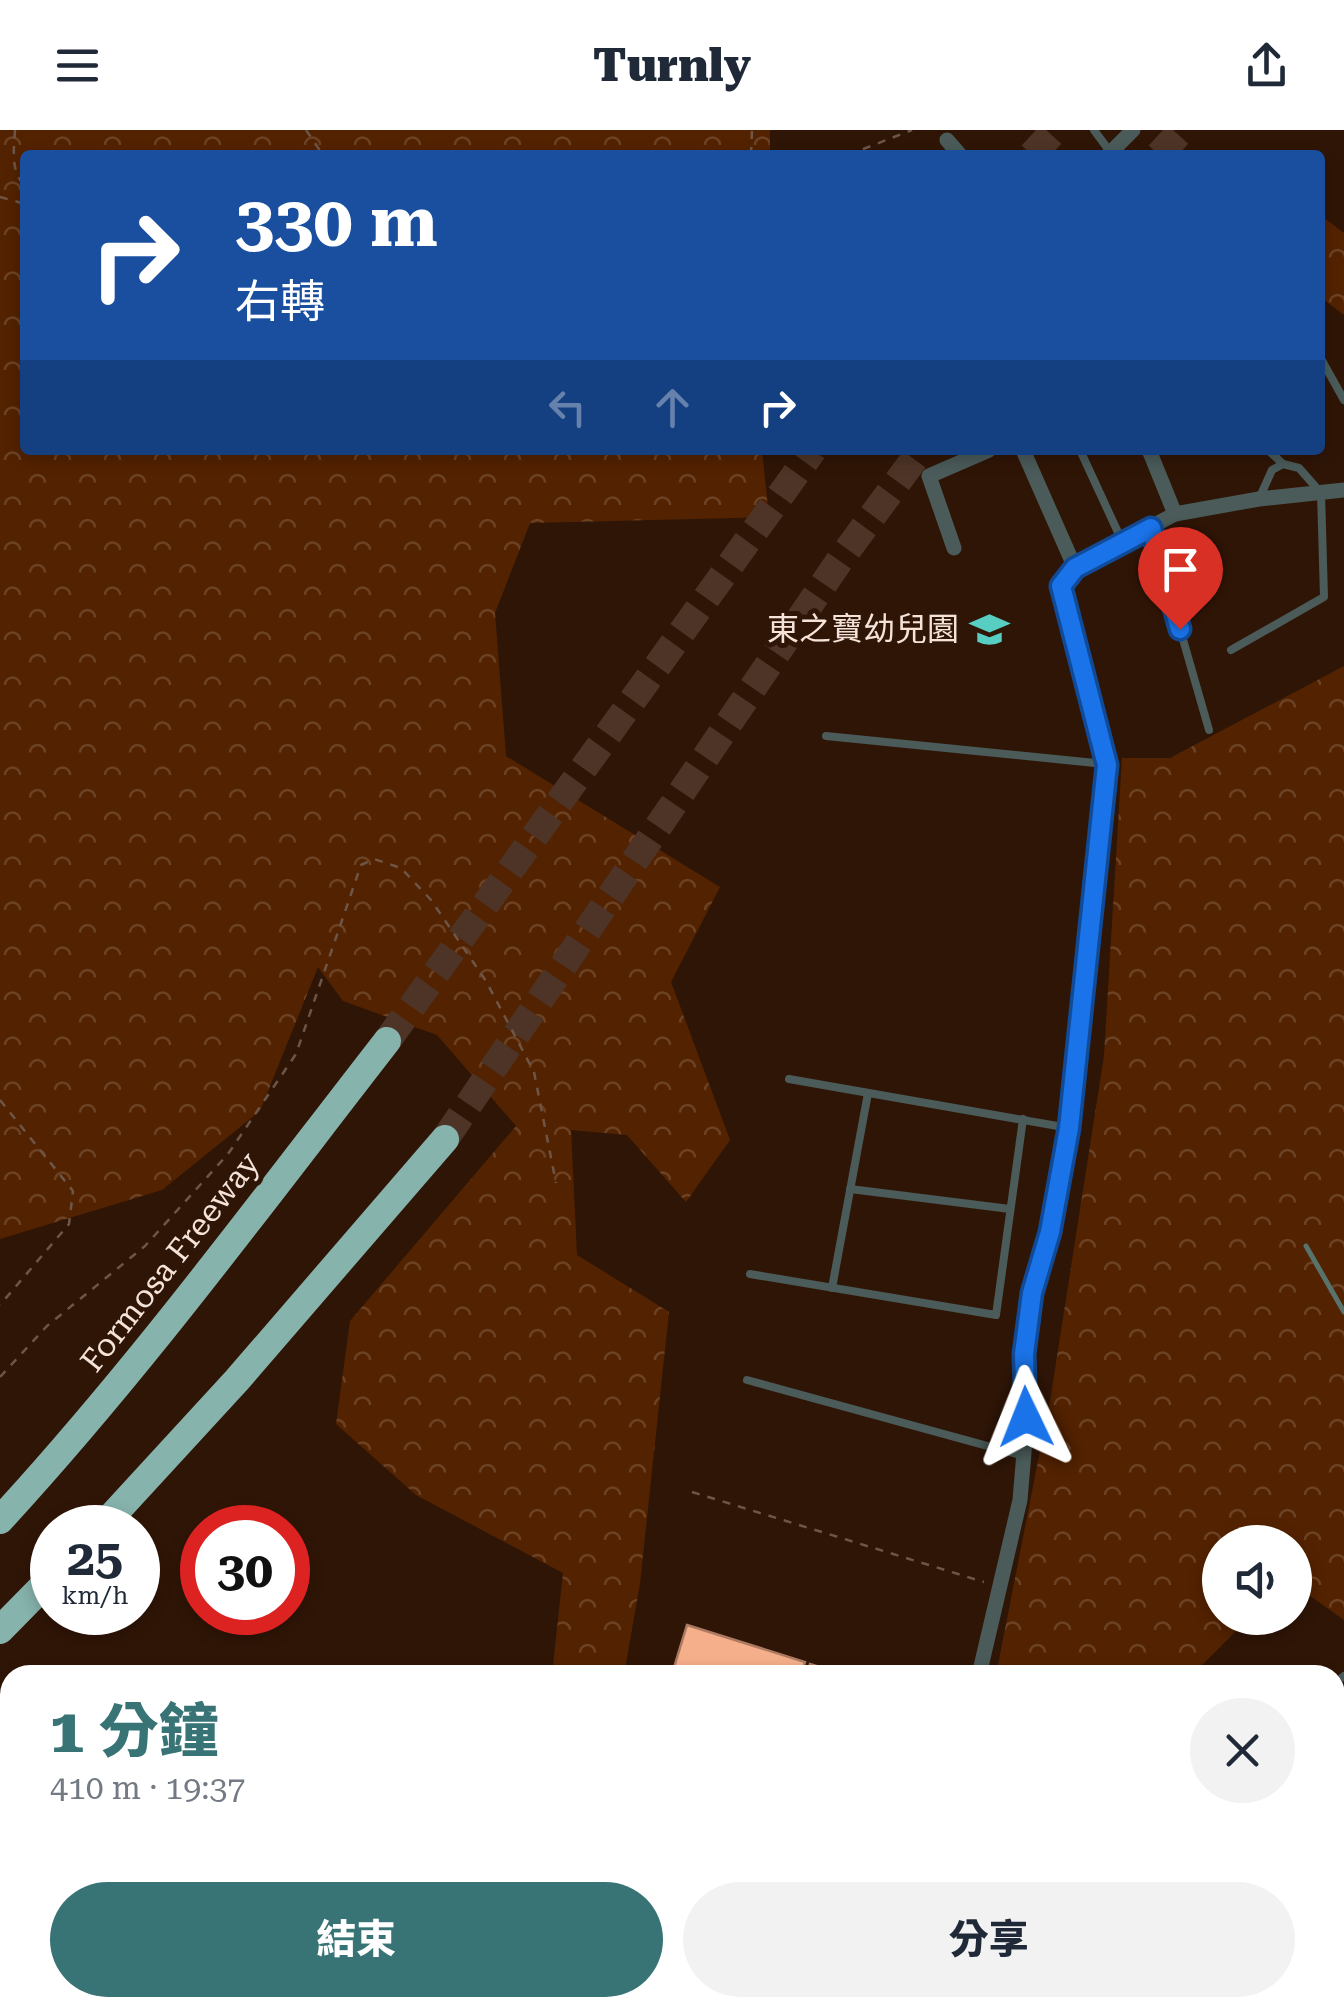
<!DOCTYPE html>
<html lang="zh-TW">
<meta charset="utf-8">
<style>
:root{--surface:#fff;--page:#f2f2f3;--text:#1f2937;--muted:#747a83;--accent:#387375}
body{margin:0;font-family:"Roboto Serif","Noto Sans TC",serif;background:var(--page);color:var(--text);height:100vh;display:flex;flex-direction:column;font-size:38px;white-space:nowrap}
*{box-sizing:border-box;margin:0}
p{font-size:32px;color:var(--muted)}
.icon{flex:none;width:55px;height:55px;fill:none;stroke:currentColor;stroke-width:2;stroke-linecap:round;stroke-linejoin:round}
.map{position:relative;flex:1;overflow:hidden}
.side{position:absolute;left:0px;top:1535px;width:1345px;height:352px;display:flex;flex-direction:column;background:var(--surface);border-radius:30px 30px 0 0;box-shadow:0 5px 15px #0003}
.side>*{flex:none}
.hud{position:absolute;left:20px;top:20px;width:1305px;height:305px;border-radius:10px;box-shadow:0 5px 15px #0003;background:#1a4fa0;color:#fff;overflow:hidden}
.buttons{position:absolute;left:1202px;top:1395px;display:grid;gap:20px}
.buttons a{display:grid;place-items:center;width:110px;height:110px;border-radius:50%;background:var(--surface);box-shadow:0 5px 15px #0003;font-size:50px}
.speed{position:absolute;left:30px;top:1375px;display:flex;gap:20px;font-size:50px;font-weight:700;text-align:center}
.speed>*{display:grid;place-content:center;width:130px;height:130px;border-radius:50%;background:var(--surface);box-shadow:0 5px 15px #0003;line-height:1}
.speed small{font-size:25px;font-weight:400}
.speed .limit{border:15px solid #d22;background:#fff;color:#111}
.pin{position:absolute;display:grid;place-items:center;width:85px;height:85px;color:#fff;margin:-102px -42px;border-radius:50% 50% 50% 0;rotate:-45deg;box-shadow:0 0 10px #0007}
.pin .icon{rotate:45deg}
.me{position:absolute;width:110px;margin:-55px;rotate:358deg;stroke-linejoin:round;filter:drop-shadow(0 0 8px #0008)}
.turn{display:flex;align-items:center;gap:35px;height:210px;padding:0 50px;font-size:45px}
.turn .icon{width:130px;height:130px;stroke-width:2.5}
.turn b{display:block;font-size:70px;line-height:85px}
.lanes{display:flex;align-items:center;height:95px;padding:0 50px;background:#0003;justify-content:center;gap:50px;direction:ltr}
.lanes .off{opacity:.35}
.round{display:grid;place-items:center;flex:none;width:105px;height:105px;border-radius:52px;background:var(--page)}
.head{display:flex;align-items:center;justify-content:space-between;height:170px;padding:0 50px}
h1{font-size:60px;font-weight:800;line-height:75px;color:var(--accent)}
.primary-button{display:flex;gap:20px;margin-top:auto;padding:20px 50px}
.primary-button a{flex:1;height:115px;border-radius:60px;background:var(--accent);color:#fff;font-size:40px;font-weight:800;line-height:115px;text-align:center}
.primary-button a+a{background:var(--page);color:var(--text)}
header{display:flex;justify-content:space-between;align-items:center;height:130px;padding:0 50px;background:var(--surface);font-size:45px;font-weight:800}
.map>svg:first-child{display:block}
.forest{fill:url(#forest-crowns)}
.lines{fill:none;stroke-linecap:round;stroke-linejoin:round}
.stream{stroke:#58726c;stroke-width:5}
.building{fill:#f5af8a;stroke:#ac7a61;stroke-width:2.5}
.motorway-tunnel{stroke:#4d3426;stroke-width:28;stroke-dasharray:28 14;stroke-linecap:butt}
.path{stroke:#6d5648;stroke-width:2.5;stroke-dasharray:8 8;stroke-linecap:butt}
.service{stroke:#4a5b59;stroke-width:8}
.minor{stroke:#4a5b59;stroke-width:15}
.motorway{stroke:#87b3ad;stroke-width:28}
.route-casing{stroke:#114b97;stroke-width:25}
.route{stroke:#1a73e8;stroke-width:18}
.labels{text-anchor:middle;stroke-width:10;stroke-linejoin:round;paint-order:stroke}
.poi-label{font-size:32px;fill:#f5e3d9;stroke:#2f1506;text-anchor:end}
.street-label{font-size:32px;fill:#f5e3d9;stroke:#2f1506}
</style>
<header><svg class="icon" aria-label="menu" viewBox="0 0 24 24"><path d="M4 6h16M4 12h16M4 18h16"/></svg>Turnly<svg class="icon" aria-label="share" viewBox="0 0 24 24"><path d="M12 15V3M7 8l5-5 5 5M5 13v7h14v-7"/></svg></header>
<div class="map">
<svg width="1344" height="1886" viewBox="0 0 1344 1886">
<defs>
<pattern id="forest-crowns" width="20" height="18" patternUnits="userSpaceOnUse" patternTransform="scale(2.5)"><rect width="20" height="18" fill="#532200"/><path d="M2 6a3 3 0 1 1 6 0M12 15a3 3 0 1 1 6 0" fill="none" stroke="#6c4225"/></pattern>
</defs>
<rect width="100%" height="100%" fill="#2f1506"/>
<g class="forest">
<polygon points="0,0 770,0 770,25 25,25 25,320 762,320 769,387 530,393 495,483 506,626 720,757 671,852 730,1010 686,1072 627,1005 571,1000 577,1125 669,1182 640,1453 624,1545 552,1545 563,1443 416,1365 336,1294 350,1191 516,996 437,905 343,871 318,837 260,981 162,1060 0,1109"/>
<polygon points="1320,85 1344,103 1344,185 1320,167"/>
<polygon points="1344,536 1344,1490 1295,1455 1295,1412 1220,1412 1220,1488 1249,1488 1192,1545 996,1545 1051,1265 1104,926 1122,628 1170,628"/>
<polygon points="1344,1654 1344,1872 1335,1864 1335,1659"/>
<polygon points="10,1799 10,1878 391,1878 396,1886 0,1886 0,1800"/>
</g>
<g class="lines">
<polyline class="stream" points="1306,1116 1344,1182"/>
</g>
<g class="building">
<polygon points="687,1495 805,1532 801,1545 672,1544"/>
<polygon points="810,1534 845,1545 807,1545"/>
</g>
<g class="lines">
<g class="motorway-tunnel">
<polyline points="1032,25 1055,0"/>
<polyline points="1159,25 1182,0"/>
<polyline points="387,911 813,320"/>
<polyline points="445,1009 840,430 921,320"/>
</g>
<g class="path">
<path d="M15 0C14 20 10 41 25 56"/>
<polyline points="306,0 323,25"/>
<polyline points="751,25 752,0"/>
<polyline points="848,25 912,0"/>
<polyline points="0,67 25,74"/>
<polyline points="0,970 73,1061 69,1094 0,1175"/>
<polyline points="0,1247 47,1196 145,1116 228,1024 296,924 361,735 374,729 401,738 431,770 486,851 534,942 556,1053"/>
<polyline points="692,1362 984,1452"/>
<polyline points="422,1886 423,1878"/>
<polyline points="484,1886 488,1878 503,1881 507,1886"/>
</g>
<g class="service">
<polyline points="1094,0 1111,23"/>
<polyline points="1320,227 1344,270"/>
<polyline points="1080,320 1122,411"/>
<polyline points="1259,369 1272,340 1283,334"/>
<polyline points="1151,398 1209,600"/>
<polyline points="1231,520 1324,467 1321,363 1299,338 1283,334 1268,320"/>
<polyline points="826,606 1105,634"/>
<polyline points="789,949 1069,998"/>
<polyline points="850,1059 1010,1079"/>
<polyline points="750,1144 996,1185 1023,989"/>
<polyline points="832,1158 868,963"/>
<polyline points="747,1250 1024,1326"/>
<polyline points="1335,1553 1344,1546"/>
<polyline points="742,1886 742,1878"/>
<polyline points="1114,1886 1123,1878"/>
</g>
<g class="minor">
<polyline points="947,10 960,25"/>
<polyline points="1108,25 1133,0"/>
<polyline points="1023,320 1075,438"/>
<polyline points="1149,320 1175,384"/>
<polyline points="954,418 929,346 989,320"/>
<polyline points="979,1545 1020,1370 1027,1287 1024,1224 1032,1163 1050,1102 1069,998 1107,635 1061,456 1075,438 1175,384 1259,369 1344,360"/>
<polyline points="888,1886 892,1878"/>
</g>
<g class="motorway">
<path d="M0 1390C139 1239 261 1073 387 911"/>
<polyline points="101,1398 237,1250 445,1009"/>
<polyline points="0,1500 52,1447"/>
</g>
</g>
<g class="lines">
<defs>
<polyline id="route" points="1026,1287 1024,1224 1032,1163 1050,1102 1069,998 1107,635 1061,456 1075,438 1151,398 1180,499"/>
</defs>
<use href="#route" class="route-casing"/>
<use href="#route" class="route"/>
</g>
<defs>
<symbol id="school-bare" viewBox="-9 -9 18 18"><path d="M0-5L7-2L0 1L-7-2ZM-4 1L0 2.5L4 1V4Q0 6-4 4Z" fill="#57cec1" stroke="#2f1506" stroke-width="2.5" paint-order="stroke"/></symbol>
</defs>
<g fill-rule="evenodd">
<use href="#school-bare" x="962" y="472" width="55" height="55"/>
</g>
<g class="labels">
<g class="poi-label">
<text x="959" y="510">東之寶幼兒園</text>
</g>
<g class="street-label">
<text transform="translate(170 1132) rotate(-52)" y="11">Formosa Freeway</text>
</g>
</g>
</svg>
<div class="buttons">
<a><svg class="icon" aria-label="sound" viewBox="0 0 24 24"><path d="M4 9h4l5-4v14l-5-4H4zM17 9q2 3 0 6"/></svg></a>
</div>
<div class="speed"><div>25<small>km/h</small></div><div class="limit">30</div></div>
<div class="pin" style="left:1180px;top:499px;background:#d93025"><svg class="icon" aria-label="arrive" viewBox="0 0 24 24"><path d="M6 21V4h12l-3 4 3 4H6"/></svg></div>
<svg class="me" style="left:1026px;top:1287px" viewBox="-20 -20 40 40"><path d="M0-17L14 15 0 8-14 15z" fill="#1a73e8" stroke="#fff" stroke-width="4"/></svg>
<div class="hud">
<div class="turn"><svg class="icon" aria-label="right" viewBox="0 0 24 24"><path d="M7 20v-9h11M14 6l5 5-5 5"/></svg><div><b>330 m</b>右轉</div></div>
<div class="lanes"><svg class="icon off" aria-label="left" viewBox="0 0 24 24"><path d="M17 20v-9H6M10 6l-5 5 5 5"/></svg><svg class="icon off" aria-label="ahead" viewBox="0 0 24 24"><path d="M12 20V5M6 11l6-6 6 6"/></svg><svg class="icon" aria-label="right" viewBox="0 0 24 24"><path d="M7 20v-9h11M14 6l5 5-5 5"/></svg></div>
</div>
<section class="side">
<div class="head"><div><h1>1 分鐘</h1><p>410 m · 19:37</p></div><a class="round"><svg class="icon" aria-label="close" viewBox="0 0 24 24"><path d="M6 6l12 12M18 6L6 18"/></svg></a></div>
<div class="primary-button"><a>結束</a><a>分享</a></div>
</section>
</div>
